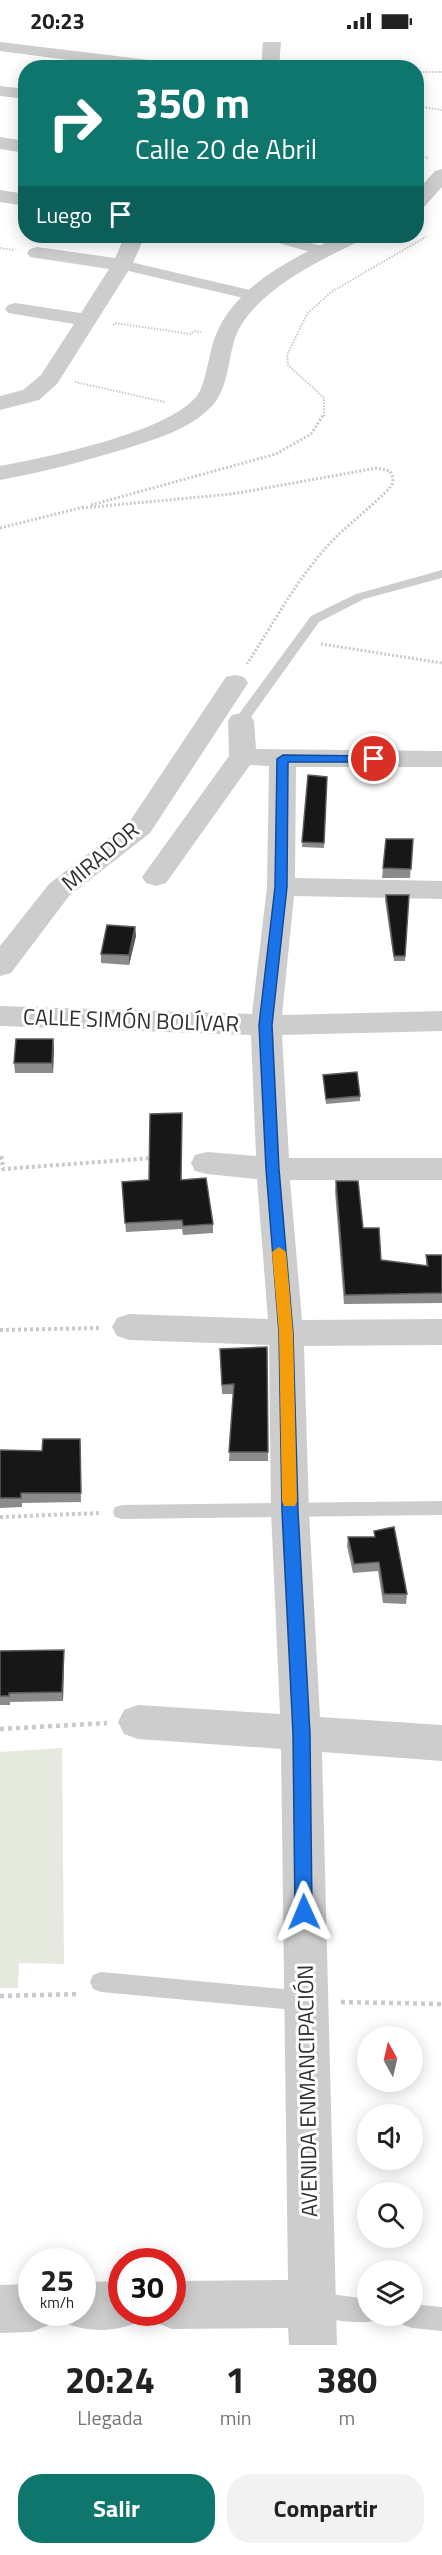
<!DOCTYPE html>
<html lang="es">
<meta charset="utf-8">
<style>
:root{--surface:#fff;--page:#f2f2f2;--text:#222;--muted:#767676;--accent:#0f766e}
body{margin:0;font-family:"Titillium Web",sans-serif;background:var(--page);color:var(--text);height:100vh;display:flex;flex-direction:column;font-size:22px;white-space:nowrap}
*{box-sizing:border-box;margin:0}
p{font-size:20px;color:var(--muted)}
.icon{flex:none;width:33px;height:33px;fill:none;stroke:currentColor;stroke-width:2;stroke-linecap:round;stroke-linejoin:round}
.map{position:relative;height:2303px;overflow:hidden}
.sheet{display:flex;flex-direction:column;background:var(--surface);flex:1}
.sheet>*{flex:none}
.top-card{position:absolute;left:18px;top:18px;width:406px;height:183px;border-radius:24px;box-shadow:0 3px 15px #0003;background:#0f766e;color:#fff;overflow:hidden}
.needle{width:39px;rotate:352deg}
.controls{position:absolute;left:357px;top:1984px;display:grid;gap:12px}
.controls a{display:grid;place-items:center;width:66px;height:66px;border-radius:50%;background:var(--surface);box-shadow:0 3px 15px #0003;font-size:30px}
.speed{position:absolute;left:18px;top:2206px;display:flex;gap:12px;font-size:30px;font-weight:700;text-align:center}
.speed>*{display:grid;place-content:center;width:78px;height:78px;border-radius:50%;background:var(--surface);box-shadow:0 3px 15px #0003;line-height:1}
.speed small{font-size:15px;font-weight:400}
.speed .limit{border:9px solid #d22;background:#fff;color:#111}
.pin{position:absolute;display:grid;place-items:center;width:51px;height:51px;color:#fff;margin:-26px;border:3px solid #fff;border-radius:50%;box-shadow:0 2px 6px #0007}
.me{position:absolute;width:66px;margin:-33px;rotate:359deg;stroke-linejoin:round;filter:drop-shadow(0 0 4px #0008)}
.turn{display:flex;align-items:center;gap:21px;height:126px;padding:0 18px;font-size:27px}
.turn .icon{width:78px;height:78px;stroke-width:2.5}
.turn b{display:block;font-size:42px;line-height:51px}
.then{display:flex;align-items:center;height:57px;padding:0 18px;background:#0003;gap:12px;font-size:22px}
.eta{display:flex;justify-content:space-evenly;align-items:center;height:102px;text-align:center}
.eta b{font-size:36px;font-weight:700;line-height:42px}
.cta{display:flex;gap:12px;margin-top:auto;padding:12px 18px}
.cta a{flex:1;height:69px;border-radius:24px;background:var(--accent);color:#fff;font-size:24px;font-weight:700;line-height:69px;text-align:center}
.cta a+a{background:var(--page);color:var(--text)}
.status{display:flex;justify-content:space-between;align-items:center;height:42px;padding:0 30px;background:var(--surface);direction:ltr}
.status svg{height:16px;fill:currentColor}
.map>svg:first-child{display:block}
.green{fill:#e6e9dd}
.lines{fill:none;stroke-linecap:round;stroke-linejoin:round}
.path-far3{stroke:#cacaca;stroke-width:2;stroke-dasharray:1.5 1.5;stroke-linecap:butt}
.path-far2{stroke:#cacaca;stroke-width:3;stroke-dasharray:2 2;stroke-linecap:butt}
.path-far1{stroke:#cacaca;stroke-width:4;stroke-dasharray:3 3;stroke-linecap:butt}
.path{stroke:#cacaca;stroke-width:4.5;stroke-dasharray:4 4;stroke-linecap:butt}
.service{fill:#cdcdcd;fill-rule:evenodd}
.pedestrian{fill:#cdcdcd;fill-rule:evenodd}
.minor{fill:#cdcdcd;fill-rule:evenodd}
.tertiary{fill:#cdcdcd;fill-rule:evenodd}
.wall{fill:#8b8b8b}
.shaded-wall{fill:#5d5d5d}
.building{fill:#171717;stroke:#5d5d5d;stroke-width:1.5}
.route{fill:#1a73e8;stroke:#114b97;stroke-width:1.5}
.slow{fill:#f59e0b}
.labels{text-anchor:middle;stroke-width:6;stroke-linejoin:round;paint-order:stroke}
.street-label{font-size:22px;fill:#303030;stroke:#fff}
</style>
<div class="status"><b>20:23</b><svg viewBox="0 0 49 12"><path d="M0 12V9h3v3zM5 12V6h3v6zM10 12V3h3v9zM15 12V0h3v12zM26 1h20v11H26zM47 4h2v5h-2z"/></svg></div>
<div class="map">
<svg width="442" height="2303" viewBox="0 0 442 2303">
<rect width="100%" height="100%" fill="#fff"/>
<polygon class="green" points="62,1706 64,1922 19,1921 18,1946 0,1946 0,1710"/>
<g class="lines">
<g class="path-far3">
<polyline points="417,30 442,30"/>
<polyline points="417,64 442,68"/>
<polyline points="417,114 429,116"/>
<polyline points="0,206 14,208"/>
<polyline points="113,283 115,281 191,292 194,289 201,290"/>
<polyline points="75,340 165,360"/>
<polyline points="324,374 324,356 288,323 287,313 307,272 331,250 426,195"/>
</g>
<g class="path-far2">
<polyline points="91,463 276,412 311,392 324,372"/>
<path d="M82 466 232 452 377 426 390 429C392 433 394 437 392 442 390 449 347 484 338 493 301 529 275 579 247 622"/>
<polyline points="0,486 84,465"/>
<polyline points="321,602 442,621"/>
</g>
<g class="path-far1">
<polyline points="0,1116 2,1116 3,1127 153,1116"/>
<polyline points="0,1288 101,1286"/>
<polyline points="0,1475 100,1471"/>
</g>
<g class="path">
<polyline points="0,1687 107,1681"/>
<polyline points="0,1954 80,1952"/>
<polyline points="341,1960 442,1962"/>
</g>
<g class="service">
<polygon points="442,528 442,536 364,557 319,580 246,682 236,682 234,679 236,676 311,574 356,552"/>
<polygon points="442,1459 442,1473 122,1477 115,1475 113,1470 115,1465 122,1463"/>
<polygon points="101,1930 305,1949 313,1952 316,1959 313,1966 305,1969 101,1950 93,1947 90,1940 93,1933"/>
<path d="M316 2250 368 2257V2274H378L377 2278C361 2284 323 2277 307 2271L304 2262 307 2253Z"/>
<polygon points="412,2262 442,2265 442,2289 412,2286 403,2283 400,2274 412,2274"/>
</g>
<g class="pedestrian">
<polygon points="262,194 285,194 329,206 332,209 324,214 265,197"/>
<polygon points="122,218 262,251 264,254 256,259 116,226 114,223"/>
</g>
<g class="minor">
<polygon points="0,44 26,47 26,57 0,54"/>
<polygon points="0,95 26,99 26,111 0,107"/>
<polygon points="442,127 442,145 424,165 417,167 417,149 435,129"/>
<polygon points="0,148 26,152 26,164 0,160"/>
<polygon points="125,194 145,194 132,223 57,342 39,358 0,368 0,354 23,348 41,333 74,282 8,271 5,267 8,263 15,261 81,271 109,227 30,215 27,211 30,207 37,205 115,216"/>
<path d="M340 194H365L362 198C320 218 252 250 235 296 228 318 228 347 212 364 189 388 158 396 128 406 85 419 44 430 0 438V424C48 415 165 391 196 355 206 344 209 310 215 295 234 244 294 215 340 194Z"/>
<polygon points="235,633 244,635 248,641 150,791 69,854 11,931 0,934 0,904 49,842 130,779 226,635"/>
<polygon points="241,671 250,673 254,679 256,707 442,709 442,725 296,725 295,836 442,839 442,857 294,854 282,973 442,969 442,989 282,993 289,1116 442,1116 442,1138 290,1138 302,1278 442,1277 442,1303 304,1304 309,1469 320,1675 442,1683 442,1719 322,1710 337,2303 289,2303 288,2286 172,2287 155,2280 151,2271 172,2271 172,2239 288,2238 281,1707 138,1697 124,1692 118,1680 124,1668 138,1663 280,1672 271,1469 269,1303 129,1298 117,1294 112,1285 117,1276 129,1272 268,1277 257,1137 207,1132 195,1129 191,1121 195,1113 207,1110 256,1114 251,993 0,984 0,964 252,972 267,845 269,724 250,723 166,841 156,844 146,841 142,835 229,714 228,679 232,673"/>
<path d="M122 2239V2271H143L139 2280C115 2290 89 2291 65 2281L61 2271H82V2240Z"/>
<polygon points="32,2242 32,2271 54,2271 49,2283 32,2290 0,2291 0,2243"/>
</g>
<g class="tertiary">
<polygon points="0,0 174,21 182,26 129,26 0,9"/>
<polygon points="263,0 281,0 279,26 261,26"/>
</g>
</g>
<g class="wall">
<polygon points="308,733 327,735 324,806 302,805"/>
<polygon points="413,797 410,836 382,836 383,826"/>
<polygon points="386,853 409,853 405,919 394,919 385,858"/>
<polygon points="135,885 136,894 129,923 101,921 101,912"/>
<polygon points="53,997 54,1006 53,1031 15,1031 14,1021"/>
<polygon points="323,1033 360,1054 360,1059 326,1062"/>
<polygon points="336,1139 381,1218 426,1224 426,1213 442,1213 442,1261 344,1262 335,1149"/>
<polygon points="122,1140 213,1182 213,1191 183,1193 182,1187 126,1190"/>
<polygon points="267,1305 268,1419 229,1419 233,1352 222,1352 220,1307"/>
<polygon points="80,1397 81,1460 22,1461 22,1465 0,1466 0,1408 42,1409"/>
<polygon points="374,1489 407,1552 406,1562 383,1561 378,1529 353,1531 347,1504 348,1495 374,1495"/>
<polygon points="0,1609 64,1617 63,1659 10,1660 10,1663 0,1663"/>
</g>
<g class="shaded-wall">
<polygon points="135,885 136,894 129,923 129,913"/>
<polygon points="53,997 54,1006 53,1031 52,1021"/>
<polygon points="64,1608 64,1617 63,1659 62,1650"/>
</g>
<g class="building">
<polygon points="308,733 327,735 324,801 302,800"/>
<polygon points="386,797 413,797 411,827 383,826"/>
<polygon points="386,853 409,853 405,914 394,914"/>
<polygon points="107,883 135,885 129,913 101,912"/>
<polygon points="16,997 53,997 52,1021 14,1021"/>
<polygon points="357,1030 360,1054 326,1057 323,1033"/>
<polygon points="182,1071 181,1138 206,1136 213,1182 183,1184 182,1178 125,1181 122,1140 149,1138 150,1072"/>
<polygon points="336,1139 358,1139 363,1186 379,1186 381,1218 428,1224 426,1213 442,1213 442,1251 345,1253"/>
<polygon points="267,1305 268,1410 229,1410 234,1342 222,1343 220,1307"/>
<polygon points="43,1397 80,1397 81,1451 21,1451 21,1456 0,1456 0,1408 42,1409"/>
<polygon points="394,1485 407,1552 384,1552 379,1520 354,1522 348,1495 375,1495 374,1489"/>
<polygon points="64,1608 62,1650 9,1651 9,1654 0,1654 0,1609"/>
</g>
<polygon class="route" points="283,713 374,714 379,717 374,720 288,720 287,845 272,983 279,1127 293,1291 298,1469 310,1692 312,1870 310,1876 304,1878 297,1876 295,1870 293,1692 282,1469 279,1291 266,1127 259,983 275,845 277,717"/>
<polygon class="slow" points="279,1205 286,1210 293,1291 297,1459 295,1464 284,1464 282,1459 279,1291 272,1210"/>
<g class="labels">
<g class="street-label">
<text transform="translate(100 814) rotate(-40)" y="8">MIRADOR</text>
<text transform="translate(131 978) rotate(2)" y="8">CALLE SIMÓN BOLÍVAR</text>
<text transform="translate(307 2049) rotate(-91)" y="8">AVENIDA ENMANCIPACIÓN</text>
</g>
</g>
</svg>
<div class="controls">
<a><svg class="needle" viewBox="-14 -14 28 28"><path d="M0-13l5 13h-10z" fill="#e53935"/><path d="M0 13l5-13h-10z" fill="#767676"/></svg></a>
<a><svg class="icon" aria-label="sound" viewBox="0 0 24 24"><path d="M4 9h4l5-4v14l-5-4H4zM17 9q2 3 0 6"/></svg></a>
<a><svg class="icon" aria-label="search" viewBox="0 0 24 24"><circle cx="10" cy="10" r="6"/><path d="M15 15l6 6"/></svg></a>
<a><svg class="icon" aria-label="layers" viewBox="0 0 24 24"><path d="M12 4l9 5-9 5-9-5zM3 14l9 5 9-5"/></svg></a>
</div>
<div class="speed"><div>25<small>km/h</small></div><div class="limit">30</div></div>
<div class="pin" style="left:374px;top:717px;background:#d93025"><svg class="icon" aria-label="arrive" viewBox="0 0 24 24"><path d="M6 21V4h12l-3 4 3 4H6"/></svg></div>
<svg class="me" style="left:304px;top:1870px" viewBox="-20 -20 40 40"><path d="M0-17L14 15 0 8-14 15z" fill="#1a73e8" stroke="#fff" stroke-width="4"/></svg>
<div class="top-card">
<div class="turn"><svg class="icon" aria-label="right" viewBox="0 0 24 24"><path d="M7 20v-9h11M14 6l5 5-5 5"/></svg><div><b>350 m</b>Calle 20 de Abril</div></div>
<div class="then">Luego<svg class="icon" aria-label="arrive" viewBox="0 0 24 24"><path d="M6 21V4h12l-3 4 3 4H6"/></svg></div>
</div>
</div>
<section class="sheet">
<div class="eta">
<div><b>20:24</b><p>Llegada</p></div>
<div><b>1</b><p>min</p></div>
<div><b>380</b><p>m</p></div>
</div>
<div class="cta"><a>Salir</a><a>Compartir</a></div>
</section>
